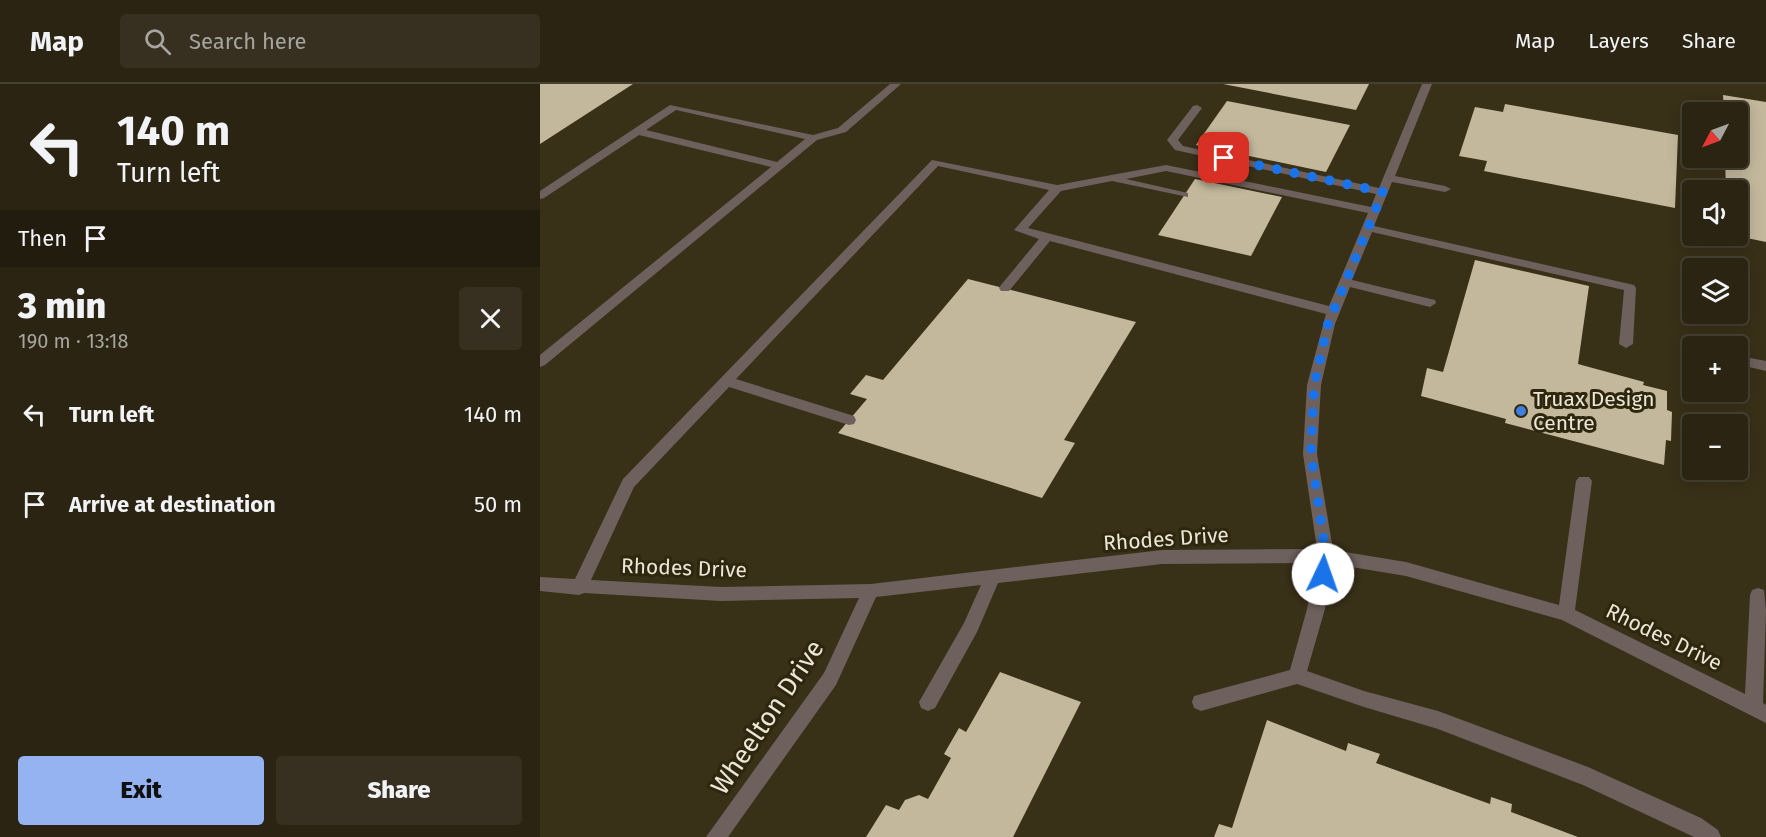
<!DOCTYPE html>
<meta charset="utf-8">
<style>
:root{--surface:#2b2412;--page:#373020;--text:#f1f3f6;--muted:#a6a49f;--line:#474132;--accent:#95b2f1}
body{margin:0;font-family:"Fira Sans",sans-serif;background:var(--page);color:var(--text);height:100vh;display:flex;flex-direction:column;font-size:22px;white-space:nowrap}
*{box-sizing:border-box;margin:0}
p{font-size:20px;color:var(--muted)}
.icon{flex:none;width:33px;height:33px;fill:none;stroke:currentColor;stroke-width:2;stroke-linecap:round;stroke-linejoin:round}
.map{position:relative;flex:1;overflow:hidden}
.side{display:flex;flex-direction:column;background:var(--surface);width:540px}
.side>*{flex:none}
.hud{background:#2b2412;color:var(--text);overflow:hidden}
.needle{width:39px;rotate:229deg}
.buttons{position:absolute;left:1142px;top:18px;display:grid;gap:12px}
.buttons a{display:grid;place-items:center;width:66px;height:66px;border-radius:6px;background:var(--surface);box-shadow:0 3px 15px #0003,0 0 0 2px var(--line);font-size:30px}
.pin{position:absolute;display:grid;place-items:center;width:51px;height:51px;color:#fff;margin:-26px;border-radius:12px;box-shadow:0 3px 9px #0006}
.me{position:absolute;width:66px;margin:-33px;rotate:3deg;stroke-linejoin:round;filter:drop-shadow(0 0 4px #0008)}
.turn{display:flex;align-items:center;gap:21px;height:126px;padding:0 18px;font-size:27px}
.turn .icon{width:78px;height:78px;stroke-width:2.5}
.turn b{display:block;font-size:42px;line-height:51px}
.then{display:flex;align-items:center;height:57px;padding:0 18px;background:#0003;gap:12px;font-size:22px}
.round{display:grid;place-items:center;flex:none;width:63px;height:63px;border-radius:6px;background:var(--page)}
.summary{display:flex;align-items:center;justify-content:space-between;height:102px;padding:0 18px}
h1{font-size:36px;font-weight:800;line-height:45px}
.action{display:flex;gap:12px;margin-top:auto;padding:12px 18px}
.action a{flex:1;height:69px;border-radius:6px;background:var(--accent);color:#111;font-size:24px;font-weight:800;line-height:69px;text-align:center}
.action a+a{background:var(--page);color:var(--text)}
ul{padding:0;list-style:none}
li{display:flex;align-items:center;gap:18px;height:90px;padding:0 18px}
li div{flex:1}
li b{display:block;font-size:22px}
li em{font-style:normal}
header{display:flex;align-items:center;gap:36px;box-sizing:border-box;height:84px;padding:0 30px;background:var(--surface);border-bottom:2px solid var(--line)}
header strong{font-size:28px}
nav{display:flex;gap:33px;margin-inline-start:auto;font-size:21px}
.search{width:420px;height:54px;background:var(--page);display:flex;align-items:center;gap:15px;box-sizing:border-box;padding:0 21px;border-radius:6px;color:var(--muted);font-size:22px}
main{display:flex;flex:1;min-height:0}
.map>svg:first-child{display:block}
.building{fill:#c3b89c}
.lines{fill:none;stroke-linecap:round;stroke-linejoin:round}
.minor{fill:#6e615d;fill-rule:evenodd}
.route{stroke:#1a73e8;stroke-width:10;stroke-dasharray:0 18}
.shop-dot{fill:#3f7fe0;stroke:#2f260e;stroke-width:2}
.labels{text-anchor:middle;stroke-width:6;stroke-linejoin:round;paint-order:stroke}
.poi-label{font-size:21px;fill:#ebe6d7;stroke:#2f260e;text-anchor:start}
.street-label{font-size:21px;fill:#ebe6d7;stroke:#2f260e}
.near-street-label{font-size:26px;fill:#ebe6d7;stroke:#2f260e}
</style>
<header>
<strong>Map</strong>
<div class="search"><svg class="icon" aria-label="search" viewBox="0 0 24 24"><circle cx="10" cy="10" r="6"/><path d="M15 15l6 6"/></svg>Search here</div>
<nav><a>Map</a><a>Layers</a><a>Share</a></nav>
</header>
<main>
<section class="side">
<div class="hud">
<div class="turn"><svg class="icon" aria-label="left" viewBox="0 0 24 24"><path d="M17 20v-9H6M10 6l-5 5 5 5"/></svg><div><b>140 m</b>Turn left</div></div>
<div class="then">Then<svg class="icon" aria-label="arrive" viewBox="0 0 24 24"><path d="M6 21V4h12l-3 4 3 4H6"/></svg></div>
</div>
<div class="summary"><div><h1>3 min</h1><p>190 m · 13:18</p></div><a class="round"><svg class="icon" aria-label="close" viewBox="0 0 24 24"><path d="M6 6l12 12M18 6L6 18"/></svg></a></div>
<ul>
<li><svg class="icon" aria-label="left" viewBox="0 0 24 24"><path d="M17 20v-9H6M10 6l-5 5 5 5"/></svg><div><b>Turn left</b></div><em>140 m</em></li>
<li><svg class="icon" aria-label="arrive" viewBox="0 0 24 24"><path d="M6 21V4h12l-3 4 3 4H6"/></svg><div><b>Arrive at destination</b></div><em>50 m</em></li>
</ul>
<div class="action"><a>Exit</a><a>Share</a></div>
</section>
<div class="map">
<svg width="1226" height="753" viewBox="0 0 1226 753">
<rect width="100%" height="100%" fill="#393018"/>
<g class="building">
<polygon points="0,0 93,0 0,60"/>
<polygon points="683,0 829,0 816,26"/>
<polygon points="1183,11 1226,18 1226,158 1197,152 1197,106 1186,106 1185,74 1197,74 1197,28 1184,28"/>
<polygon points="687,17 810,41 786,88 656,61"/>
<polygon points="965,20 1138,51 1135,124 944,87 947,77 919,72 935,23 963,28"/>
<polygon points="655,95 742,113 711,172 618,151"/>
<polygon points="935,176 1049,202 1038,280 1104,298 1103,301 1127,307 1127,326 1132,328 1131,357 1126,356 1124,381 965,339 966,335 881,312 887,284 903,288"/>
<polygon points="428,195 596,238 524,356 535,359 502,414 298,349 327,315 310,310 326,291 343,296"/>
<polygon points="460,588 541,618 473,753 326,753 346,721 359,726 365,716 379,711 388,715 411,674 404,670 419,644 426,648"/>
<polygon points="727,636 806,667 808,659 840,670 836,679 950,720 951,713 972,720 971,728 1038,753 674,753 679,740 692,744"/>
</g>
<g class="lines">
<g class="minor">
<path d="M350 0H361L306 48 277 56 5 281 0 283V271L231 83 99 51 4 114 0 115V107L130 21 273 51 298 44ZM136 26 265 55 237 78 106 46Z"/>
<path d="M882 0H892L855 92 905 102 911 105 905 108 852 98 834 142 1094 201 1096 204 1093 260 1086 264 1079 260 1084 206 832 148 812 196 895 216 896 219 890 223 810 203 795 240 781 301 777 370 793 466 866 478 1019 521 1036 397 1039 393H1049L1052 397 1035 526 1205 610 1210 511 1212 506 1218 504 1224 506 1226 527 1223 619 1226 621V639L1022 536 866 492 793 480 785 525 767 587 824 607 898 627 1048 683 1161 734 1178 746 1181 753H1154L1043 701 898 645 824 623 757 600 661 627 654 624 652 618 654 612 750 586 767 525 776 479 622 480 458 499 437 548 395 624 388 627 381 624 379 618 424 539 441 501 336 513 296 601 188 753H166L284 589 319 514 181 517 44 509 39 511 0 507V493L35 495 83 395 392 76 517 101 626 81 831 123 836 110 635 66 627 56 653 22 657 21 662 24 638 56 643 62 839 104ZM398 82 509 106 474 146 499 155 461 201 459 204 461 207H469L510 157 786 230 767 301 763 370 777 465 622 466 331 500 181 503 51 496 94 403 189 303 309 341 314 340 316 336 314 332 196 295ZM626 87 828 129 789 222 488 144 521 107 572 97 648 113V109L586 95Z"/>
<polygon points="1210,274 1226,277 1226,287 1205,282 1203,279 1205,276"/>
</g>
</g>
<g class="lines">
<polyline class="route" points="684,74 843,108 788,240 774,302 771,370 786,472 783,490"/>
</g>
<circle class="shop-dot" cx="981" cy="327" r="6"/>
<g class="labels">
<g class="poi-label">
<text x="993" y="322">Truax Design<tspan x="993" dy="24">Centre</tspan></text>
</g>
<g class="street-label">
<text transform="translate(626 455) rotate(-4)" y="7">Rhodes Drive</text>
<text transform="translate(144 484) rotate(2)" y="7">Rhodes Drive</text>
<text transform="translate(1124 553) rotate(26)" y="7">Rhodes Drive</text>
</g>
<g class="near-street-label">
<text transform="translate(227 633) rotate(-56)" y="9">Wheelton Drive</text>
</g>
</g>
</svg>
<div class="buttons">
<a><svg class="needle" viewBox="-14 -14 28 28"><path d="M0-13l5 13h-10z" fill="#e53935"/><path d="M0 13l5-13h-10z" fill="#a6a49f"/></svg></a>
<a><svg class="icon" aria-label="sound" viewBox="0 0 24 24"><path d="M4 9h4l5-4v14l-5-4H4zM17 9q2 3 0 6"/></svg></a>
<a><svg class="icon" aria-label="layers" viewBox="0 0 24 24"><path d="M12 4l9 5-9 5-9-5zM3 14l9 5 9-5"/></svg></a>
<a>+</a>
<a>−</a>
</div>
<div class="pin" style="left:684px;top:74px;background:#d93025"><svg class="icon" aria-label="arrive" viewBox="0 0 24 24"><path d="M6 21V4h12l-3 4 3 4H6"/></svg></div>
<svg class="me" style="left:783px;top:490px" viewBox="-20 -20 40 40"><circle r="19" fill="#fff"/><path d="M0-13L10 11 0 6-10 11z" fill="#1a73e8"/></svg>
</div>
</main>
